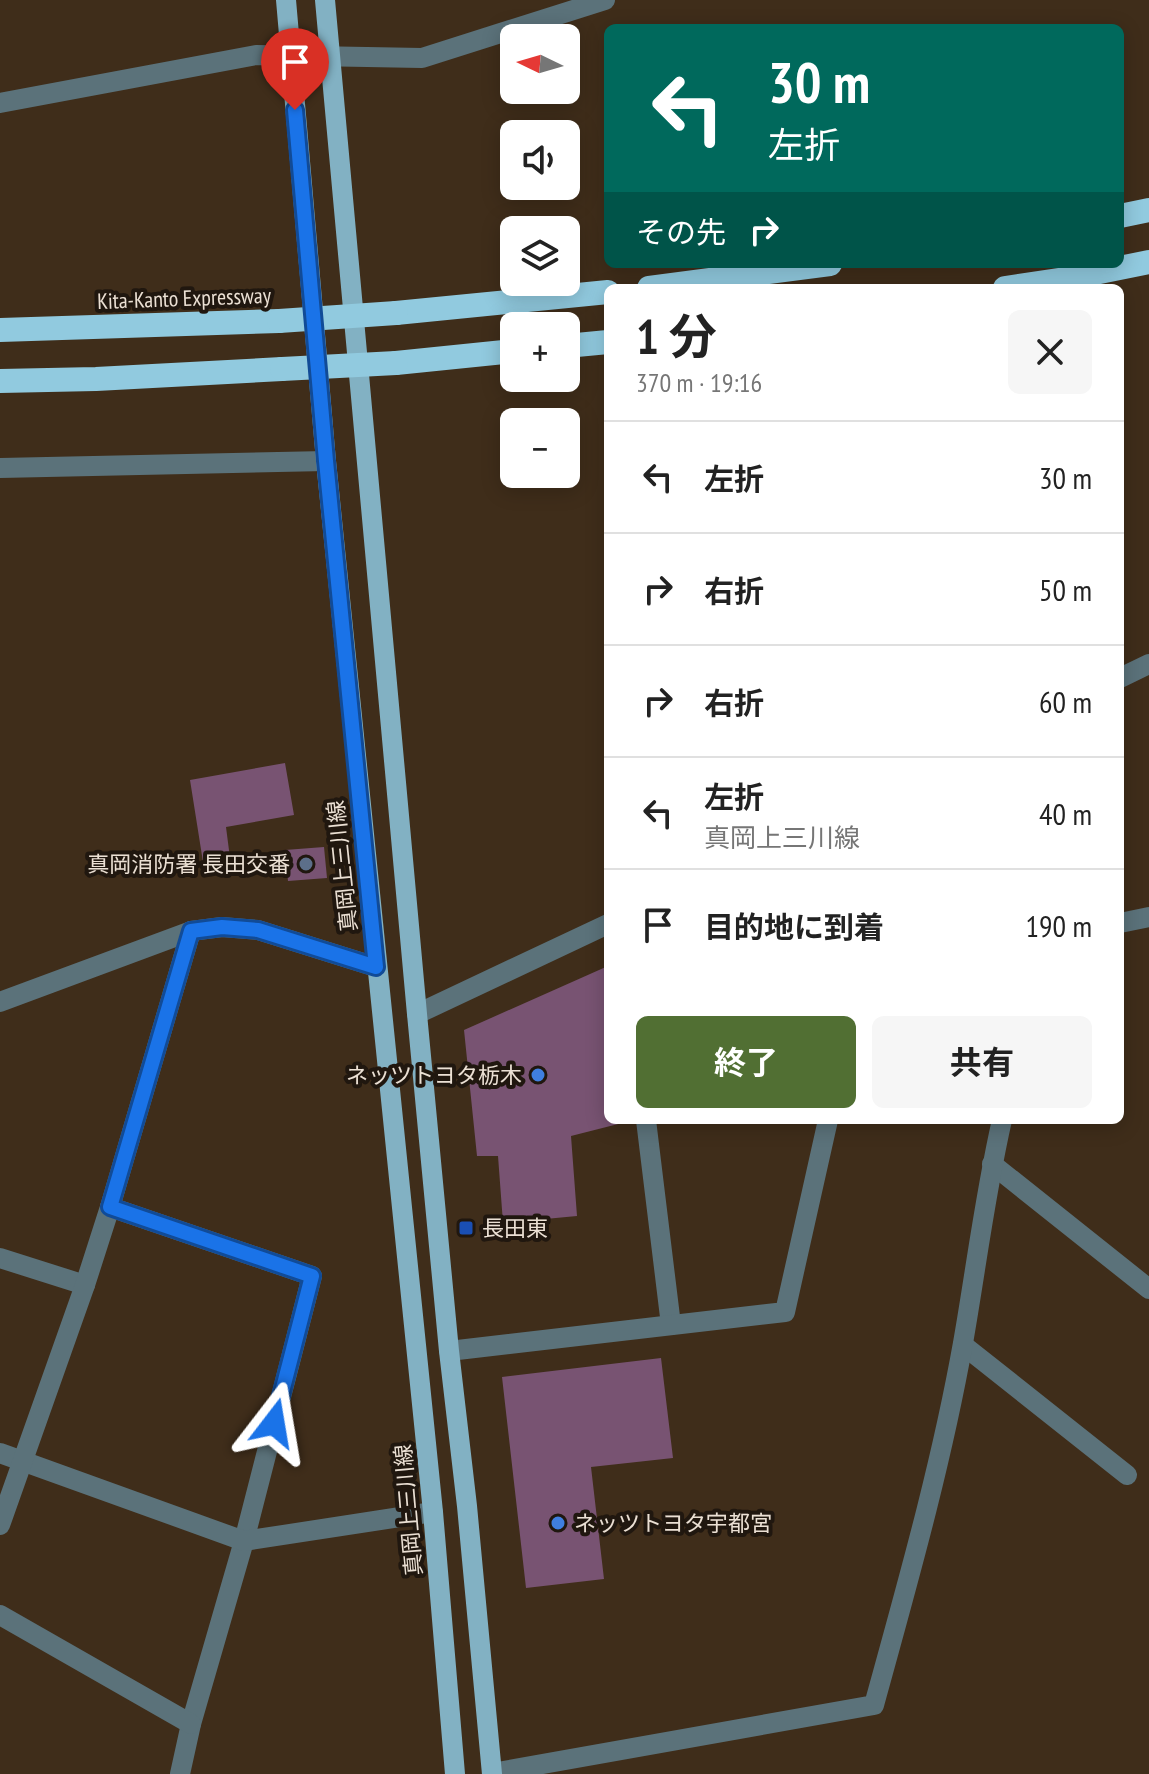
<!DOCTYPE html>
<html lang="ja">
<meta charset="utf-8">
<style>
:root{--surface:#fff;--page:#f6f6f6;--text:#222;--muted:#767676;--line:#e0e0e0;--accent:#516f33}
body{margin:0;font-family:"PT Sans Narrow","Noto Sans JP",sans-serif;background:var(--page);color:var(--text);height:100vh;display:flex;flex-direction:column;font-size:30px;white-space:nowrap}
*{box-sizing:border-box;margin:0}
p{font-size:26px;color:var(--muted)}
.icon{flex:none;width:44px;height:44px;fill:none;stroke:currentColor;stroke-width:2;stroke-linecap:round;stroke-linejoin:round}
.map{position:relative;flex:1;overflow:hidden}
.drawer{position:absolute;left:604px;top:284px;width:520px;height:840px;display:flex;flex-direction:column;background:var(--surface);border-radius:12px;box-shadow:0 4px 20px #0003}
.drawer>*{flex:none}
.hud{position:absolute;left:604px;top:24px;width:520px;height:244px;border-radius:12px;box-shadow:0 4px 20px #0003;background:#00695c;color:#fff;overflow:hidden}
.needle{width:52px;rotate:275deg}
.fabs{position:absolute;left:500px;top:24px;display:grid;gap:16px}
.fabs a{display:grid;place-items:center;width:80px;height:80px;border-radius:12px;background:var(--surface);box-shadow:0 4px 20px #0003;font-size:40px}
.pin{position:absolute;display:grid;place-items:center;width:68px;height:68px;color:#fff;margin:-82px -34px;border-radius:50% 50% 50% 0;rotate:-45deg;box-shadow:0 0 8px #0007}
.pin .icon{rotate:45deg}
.me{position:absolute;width:88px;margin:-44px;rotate:14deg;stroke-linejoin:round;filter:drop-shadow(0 0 6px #0008)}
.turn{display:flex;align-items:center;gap:28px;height:168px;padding:0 32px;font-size:36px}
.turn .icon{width:104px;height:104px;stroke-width:2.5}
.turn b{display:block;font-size:56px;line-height:68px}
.then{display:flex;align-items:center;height:76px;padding:0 32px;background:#0003;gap:16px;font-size:30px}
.round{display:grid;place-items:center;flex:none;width:84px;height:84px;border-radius:12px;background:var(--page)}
.headline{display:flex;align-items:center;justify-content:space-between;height:136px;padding:0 32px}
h1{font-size:48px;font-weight:700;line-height:60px}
.action{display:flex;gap:16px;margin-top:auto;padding:16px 32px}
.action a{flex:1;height:92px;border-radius:12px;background:var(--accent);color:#fff;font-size:32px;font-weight:700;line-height:92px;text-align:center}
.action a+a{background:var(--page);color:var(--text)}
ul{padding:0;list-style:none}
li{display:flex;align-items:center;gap:24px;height:112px;padding:0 32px;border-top:2px solid var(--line)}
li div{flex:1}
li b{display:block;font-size:30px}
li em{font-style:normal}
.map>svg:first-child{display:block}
.building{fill:#785372}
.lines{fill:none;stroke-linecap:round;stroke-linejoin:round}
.minor{stroke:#5b727a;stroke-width:20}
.major{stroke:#82b1c3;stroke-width:20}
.highway{stroke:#91cadf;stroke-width:24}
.highway-bridge{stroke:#91cadf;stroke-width:24}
.route-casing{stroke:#114b97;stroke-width:20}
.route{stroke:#1a73e8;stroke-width:14}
.service-dot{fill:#5c6f8a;stroke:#20170f;stroke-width:3}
.shop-dot{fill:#3f7fe0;stroke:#20170f;stroke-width:3}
.transit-dot{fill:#1a4fb4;stroke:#20170f;stroke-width:3}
.labels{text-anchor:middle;stroke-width:8;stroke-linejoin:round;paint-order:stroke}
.street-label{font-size:22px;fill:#ebe0d4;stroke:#20170f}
.poi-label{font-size:22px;fill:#ebe0d4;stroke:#20170f;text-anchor:end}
</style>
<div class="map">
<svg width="1149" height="1774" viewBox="0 0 1149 1774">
<rect width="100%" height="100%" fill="#3f2d1a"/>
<g class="building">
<polygon points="285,763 294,815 226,827 230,858 203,862 190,780"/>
<polygon points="324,847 327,878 288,881 285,850"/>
<polygon points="608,966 608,1120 630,1121 571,1136 577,1216 503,1223 498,1156 477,1156 464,1030"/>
<polygon points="661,1358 673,1458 591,1467 604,1579 526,1588 502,1377"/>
</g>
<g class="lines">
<g class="minor">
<polyline points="0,103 256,55 422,58 605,0"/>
<polyline points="0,468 326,461"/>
<polyline points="1120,678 1149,664"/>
<polyline points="1120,923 1149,917"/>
<polyline points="0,1002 191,931 222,927 258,930 376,967"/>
<polyline points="417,1014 608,924"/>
<polyline points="646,1120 671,1325"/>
<polyline points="992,1164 1149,1289"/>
<polyline points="110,1207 312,1276 244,1541 191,1724 180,1774"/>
<polyline points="0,1258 85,1285"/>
<polyline points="963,1345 1127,1475"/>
<polyline points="449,1351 785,1312 828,1120"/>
<polyline points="0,1453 244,1541 433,1512"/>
<polyline points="0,1525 85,1285 110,1207 191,931"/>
<polyline points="0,1615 191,1724"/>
<path d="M492 1773 874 1705C907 1585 941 1466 963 1343 976 1269 985 1194 1002 1120"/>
</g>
<g class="major">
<polyline points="286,0 326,461 433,1512 455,1774"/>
<polyline points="325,0 417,1014 449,1351 467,1506 492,1774"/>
</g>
<g class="highway">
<polyline points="1120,216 1149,210"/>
<polyline points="649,288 830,264"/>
<polyline points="1005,288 1065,279 1149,262"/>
<polyline points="396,313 608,292"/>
<polyline points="0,330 279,321"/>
<polyline points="566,346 608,342"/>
<polyline points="396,363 514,351"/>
<polyline points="0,381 96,379 282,369"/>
</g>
<g class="highway-bridge">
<polyline points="279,321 396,313"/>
<polyline points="282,369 396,363"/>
</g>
</g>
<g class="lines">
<defs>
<polyline id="route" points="274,1423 312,1276 110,1207 191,931 222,927 258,930 376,967 326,461 295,110"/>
</defs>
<use href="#route" class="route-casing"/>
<use href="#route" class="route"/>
</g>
<circle class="service-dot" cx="306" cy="864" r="8"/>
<g class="shop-dot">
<circle cx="538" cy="1075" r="8"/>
<circle cx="558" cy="1523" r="8"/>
</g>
<rect class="transit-dot" x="458" y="1220" width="16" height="16" rx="4"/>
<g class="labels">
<g class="street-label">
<text transform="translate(184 298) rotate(-2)" y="8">Kita-Kanto Expressway</text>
<text transform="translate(342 866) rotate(-96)" y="8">真岡上三川線</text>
<text transform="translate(408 1510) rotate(-95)" y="8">真岡上三川線</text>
</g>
<g class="poi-label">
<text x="290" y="872">真岡消防署 長田交番</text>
<text x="522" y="1083">ネッツトヨタ栃木</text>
<text x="482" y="1236" text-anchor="start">長田東</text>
<text x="574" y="1531" text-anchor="start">ネッツトヨタ宇都宮</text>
</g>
</g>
</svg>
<div class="fabs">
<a><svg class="needle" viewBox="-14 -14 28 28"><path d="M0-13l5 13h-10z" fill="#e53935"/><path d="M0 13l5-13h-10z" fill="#767676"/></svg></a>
<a><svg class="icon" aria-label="sound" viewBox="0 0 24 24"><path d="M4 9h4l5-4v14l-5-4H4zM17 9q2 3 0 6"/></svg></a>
<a><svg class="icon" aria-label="layers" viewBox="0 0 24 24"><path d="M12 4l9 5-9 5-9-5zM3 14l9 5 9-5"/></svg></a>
<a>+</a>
<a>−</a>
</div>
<div class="pin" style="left:295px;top:110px;background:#d93025"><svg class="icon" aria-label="arrive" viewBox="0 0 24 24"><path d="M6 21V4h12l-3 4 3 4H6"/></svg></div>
<svg class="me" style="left:274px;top:1423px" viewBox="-20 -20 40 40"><path d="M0-17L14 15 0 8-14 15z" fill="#1a73e8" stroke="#fff" stroke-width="4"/></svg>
<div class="hud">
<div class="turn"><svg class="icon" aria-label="left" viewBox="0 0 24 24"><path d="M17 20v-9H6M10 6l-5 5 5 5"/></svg><div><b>30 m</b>左折</div></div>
<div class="then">その先<svg class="icon" aria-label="right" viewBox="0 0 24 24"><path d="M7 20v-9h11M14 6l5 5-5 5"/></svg></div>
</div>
<section class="drawer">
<div class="headline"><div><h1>1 分</h1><p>370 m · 19:16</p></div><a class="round"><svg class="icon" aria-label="close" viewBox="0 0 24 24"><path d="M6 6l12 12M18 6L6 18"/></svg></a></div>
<ul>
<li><svg class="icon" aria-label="left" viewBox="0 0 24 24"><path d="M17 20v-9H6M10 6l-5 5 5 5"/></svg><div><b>左折</b></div><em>30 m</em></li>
<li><svg class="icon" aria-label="right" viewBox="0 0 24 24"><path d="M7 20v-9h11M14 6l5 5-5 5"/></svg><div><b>右折</b></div><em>50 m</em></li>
<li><svg class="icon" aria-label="right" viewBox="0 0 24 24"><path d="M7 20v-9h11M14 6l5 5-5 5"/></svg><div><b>右折</b></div><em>60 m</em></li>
<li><svg class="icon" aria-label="left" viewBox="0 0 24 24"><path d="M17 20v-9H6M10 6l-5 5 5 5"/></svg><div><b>左折</b><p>真岡上三川線</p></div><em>40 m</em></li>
<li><svg class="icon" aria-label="arrive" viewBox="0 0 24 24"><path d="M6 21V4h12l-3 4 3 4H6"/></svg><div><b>目的地に到着</b></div><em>190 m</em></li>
</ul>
<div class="action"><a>終了</a><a>共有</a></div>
</section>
</div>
